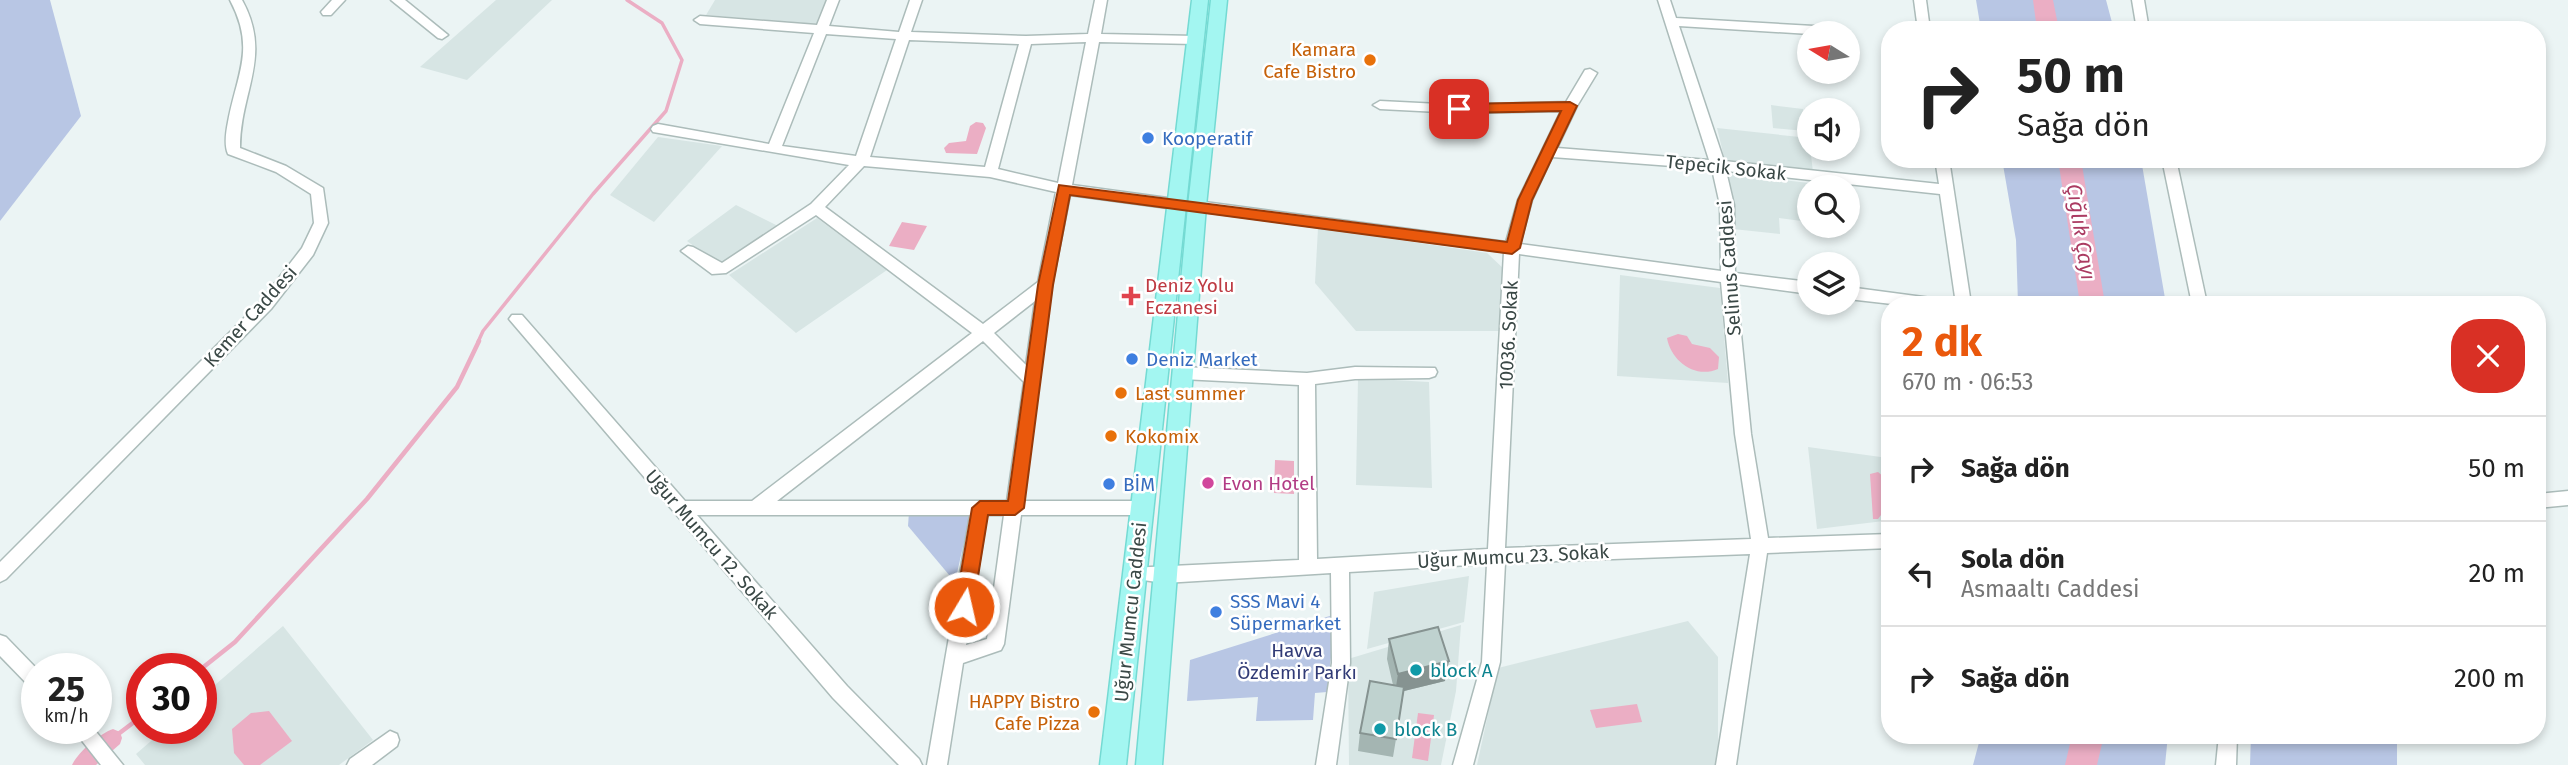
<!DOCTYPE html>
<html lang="tr">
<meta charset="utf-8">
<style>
:root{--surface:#fff;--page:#f6f6f6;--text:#222;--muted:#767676;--line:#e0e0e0;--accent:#ea580c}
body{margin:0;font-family:"Fira Sans",sans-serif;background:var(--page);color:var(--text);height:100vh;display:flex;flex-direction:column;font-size:26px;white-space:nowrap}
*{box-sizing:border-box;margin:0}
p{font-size:23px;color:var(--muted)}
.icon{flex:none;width:38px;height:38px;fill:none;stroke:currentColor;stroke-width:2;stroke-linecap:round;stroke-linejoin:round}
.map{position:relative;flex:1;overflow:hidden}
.panel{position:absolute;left:1881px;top:296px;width:665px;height:448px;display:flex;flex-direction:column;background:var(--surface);border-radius:28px;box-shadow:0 4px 10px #0003}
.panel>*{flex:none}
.top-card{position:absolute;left:1881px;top:21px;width:665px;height:147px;border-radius:28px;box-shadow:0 4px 10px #0003;background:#fff;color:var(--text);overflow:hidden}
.needle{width:46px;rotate:281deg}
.buttons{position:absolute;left:1797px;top:21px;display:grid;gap:14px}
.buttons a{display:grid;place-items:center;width:63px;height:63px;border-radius:50%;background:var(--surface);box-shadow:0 4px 10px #0003;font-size:35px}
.speed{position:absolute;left:21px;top:653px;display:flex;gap:14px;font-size:35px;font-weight:700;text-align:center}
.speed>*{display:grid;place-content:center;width:91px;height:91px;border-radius:50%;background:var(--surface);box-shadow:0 4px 10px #0003;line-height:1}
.speed small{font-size:18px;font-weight:400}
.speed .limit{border:10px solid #d22;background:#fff;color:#111}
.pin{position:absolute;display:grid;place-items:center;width:60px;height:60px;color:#fff;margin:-30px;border-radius:14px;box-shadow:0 4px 10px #0006}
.me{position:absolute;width:77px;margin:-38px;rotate:9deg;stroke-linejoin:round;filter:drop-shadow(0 0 5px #0008)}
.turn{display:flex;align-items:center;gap:24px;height:147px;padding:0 21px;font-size:32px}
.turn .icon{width:91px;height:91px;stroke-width:2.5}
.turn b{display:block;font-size:49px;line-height:60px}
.round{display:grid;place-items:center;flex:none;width:74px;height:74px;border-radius:28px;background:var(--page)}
.summary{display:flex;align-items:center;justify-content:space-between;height:119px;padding:0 21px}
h1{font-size:42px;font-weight:700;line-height:52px;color:var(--accent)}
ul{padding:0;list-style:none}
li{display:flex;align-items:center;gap:21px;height:105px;padding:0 21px;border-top:2px solid var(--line)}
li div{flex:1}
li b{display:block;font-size:26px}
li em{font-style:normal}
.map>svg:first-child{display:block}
.residential{fill:#d7e5e4}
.green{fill:#b8c6e4}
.water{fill:#ebaec4}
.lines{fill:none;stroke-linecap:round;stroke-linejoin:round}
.stream-far1{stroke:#ebaec4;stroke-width:3.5}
.stream{stroke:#ebaec4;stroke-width:4.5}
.canal{fill:#ebaec4;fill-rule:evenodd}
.river{fill:#ebaec4;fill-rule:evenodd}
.minor-casing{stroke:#acbcba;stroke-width:3}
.major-casing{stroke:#74dad3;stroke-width:3}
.minor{fill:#fff;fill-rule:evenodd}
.major{fill:#a3f6f1;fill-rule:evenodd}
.wall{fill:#a4b5b2}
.shaded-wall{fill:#869391}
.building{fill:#bfd2cf;stroke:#869391;stroke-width:2}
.route{fill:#ea580c;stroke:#983908;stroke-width:2}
.food-dot{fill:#e8710a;stroke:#fff;stroke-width:2.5}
.shop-dot{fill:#3f7fe0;stroke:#fff;stroke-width:2.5}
.health-dot{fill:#e0444e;stroke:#fff;stroke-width:2.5}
.hotel-dot{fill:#d1479c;stroke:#fff;stroke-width:2.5}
.culture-dot{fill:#0f9aa8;stroke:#fff;stroke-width:2.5}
.labels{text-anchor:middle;stroke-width:5;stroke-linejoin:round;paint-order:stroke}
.food-label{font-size:19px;fill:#c56008;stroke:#fff;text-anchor:end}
.shop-label{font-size:19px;fill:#366cbe;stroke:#fff;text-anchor:start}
.street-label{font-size:19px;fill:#3a4846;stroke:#fff}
.health-label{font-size:19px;fill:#be3a42;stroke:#fff;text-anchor:start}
.hotel-label{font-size:19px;fill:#b23c85;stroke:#fff;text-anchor:start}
.park-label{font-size:19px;fill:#313b76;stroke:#fff}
.culture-label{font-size:19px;fill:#0d838f;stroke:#fff;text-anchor:start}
.water-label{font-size:21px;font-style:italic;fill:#ab3b62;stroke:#fff}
</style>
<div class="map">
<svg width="2568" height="765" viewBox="0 0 2568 765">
<rect width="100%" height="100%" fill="#ebf4f4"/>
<g class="residential">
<polygon points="496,0 552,0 467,80 420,67"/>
<polygon points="715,0 827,0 817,24 706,15"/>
<polygon points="1771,105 1803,109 1805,131 1773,128"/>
<polygon points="1717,128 1809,138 1813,172 1725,161"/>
<polygon points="658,137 722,146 654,222 610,195"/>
<polygon points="1727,174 1827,185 1827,187 1810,187 1809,222 1779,218 1780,234 1733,229"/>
<polygon points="736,205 780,227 722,267 687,241"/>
<polygon points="817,218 887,270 796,333 729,275"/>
<polygon points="1318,228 1487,253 1506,271 1502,331 1356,331 1315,283"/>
<polygon points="1620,275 1720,288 1728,383 1617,376"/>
<polygon points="1358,378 1429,382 1432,488 1356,485"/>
<polygon points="1808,447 1888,458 1884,521 1817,529"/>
<polygon points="1469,576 1464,622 1367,649 1374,592"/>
<polygon points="1688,621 1718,657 1718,765 1477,765 1498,668"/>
<polygon points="1461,625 1456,691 1441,765 1349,765 1348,659"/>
<polygon points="283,626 373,740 339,765 145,765 136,754 166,728 201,728 201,697"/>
</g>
<g class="green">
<polygon points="0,0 50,0 81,116 0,221"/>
<polygon points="1976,0 2106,0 2114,30 1981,30"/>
<polygon points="2002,159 2141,159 2166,304 2018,304 2016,240"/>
<polygon points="971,511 955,582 908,526 909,512"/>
<polygon points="1336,614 1327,692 1315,693 1313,720 1256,721 1258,697 1187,701 1190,660"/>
<polygon points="1981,735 2168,735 2165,765 1973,765"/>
<polygon points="2251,735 2397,735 2397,765 2250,765"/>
</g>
<g class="water">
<polygon points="976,122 983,123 986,128 977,154 946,153 944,148 949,143 966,141 970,126"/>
<polygon points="902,222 927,226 914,250 889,246"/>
<path d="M1678 334 1687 336 1692 344 1710 348 1719 357 1718 369C1695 379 1671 361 1667 338Z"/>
<polygon points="1275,460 1294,461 1294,494 1274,493"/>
<polygon points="1878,472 1884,477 1881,515 1878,519 1873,519 1870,474"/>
<polygon points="1637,704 1642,722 1596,728 1590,710"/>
<polygon points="269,711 292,741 260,765 244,765 234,753 232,729 251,713"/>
<polygon points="1418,713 1434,715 1428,761 1412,758"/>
</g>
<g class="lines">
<polyline class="stream-far1" points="478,342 483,331 593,194 666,111 682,60 662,23 627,0"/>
<g class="stream">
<polyline points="201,669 235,642 367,499 457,387 479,341"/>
<polyline points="113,738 142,716"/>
</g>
<path class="canal" d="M113 729 120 732 122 738 120 744 96 765H72C78 752 99 734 113 729Z"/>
<g class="river">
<polygon points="2033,0 2053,0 2059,30 2037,30"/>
<polygon points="2058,159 2081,159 2105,304 2080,304"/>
<polygon points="2072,735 2104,735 2097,765 2065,765"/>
</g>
<defs>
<g id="minor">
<path d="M230 0H242C273 56 240 91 240 148L286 166 323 188 328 223 313 255 271 309 6 579 0 582V562L261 301 302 248 314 223 311 194 276 172 228 154C224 145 226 132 228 122 237 73 256 49 230 0Z"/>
<polygon points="332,0 345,0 331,15 323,15 321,12"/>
<polygon points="391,0 405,0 448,35 442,39 438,38"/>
<path d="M827 0H839L829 26 899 32 910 0H922L911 32 1026 36 1088 34 1095 0H1107L1101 34 1195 36 1201 40 1195 44 1099 42 1072 185 1175 199 1182 204 1175 209 1070 195 1052 285 1023 501H1142L1148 503 1150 508 1148 513 1142 515H1021L1004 644 1001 650 963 663 947 765H927L970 515H697L847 686 919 759 922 765H899L833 698 509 319 512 315H522L685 501H752L972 333 816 215 726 273 712 274 681 251 688 246 693 247 722 263 811 204 849 165 653 132 651 129 653 126 658 124 769 144 814 33 700 24 694 20 700 16 817 25ZM826 34 896 39 856 156 782 146ZM909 40 1019 44 985 167 870 157ZM1086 42 1058 183 998 169 1031 44ZM864 166 990 177 1056 192 1038 282 983 324 825 207ZM1035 301 1026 365 994 333ZM983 341 1024 382 1007 501H777ZM987 515H1004L987 639 966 645Z"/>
<path d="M1658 0H1670L1676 18 1814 26 1820 30 1818 33 1810 34 1679 26 1724 161 1939 184 1935 159H1949L1971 304H1956L1940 194 1726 171 1734 205 1735 273 1810 282V294L1736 284 1751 434 1768 538 1890 534V548L1767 553 1736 765H1716L1750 554 1505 563 1500 662 1473 765H1453L1482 662 1487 564 1349 572 1350 663 1336 765H1316L1332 663 1331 573 1164 583 1129 578 1126 573 1129 568 1299 560V385L1182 379 1176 377 1174 373 1176 369 1182 367 1307 373 1355 367 1435 368 1437 372 1435 376 1429 378 1355 379 1315 384 1317 559 1488 549 1504 252 1197 211 1190 206 1197 201 1506 242 1518 200 1561 111 1459 113 1380 109 1373 105 1380 101 1459 105 1566 102 1585 70 1590 69 1597 73 1577 106 1557 148 1709 160ZM1552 157 1712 169 1720 205 1721 271 1520 244 1532 200ZM1519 254 1721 282 1735 434 1751 539 1505 548Z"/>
<polygon points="1914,0 1926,0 1930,30 1918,30"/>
<polygon points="2132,0 2144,0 2149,30 2137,30"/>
<polygon points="2162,159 2176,159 2207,304 2192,304"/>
<polygon points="1848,287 1931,298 1939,304 1892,304 1848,299"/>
<polygon points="2568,491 2568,505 2538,508 2538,494"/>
<polygon points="0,635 6,637 37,669 37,690 31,688 0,656"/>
<polygon points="72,728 93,728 123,765 101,765"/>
<polygon points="390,731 397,734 399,740 397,746 372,765 347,765 350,759"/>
<polygon points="2219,735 2237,735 2236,765 2216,765"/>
</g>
<g id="major">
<polygon points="1192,0 1208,0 1126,765 1100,765"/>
<polygon points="1211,0 1227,0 1206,206 1162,765 1136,765 1188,206"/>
</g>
</defs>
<use href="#minor" class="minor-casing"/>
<use href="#major" class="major-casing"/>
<use href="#minor" class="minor"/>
<use href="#major" class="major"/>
</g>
<polygon class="wall" points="1389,639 1445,681 1404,691 1393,757 1358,751 1360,733 1393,685 1387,659"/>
<polygon class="shaded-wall" points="1449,661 1445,681 1404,691 1393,757 1404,691 1395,693 1398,674"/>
<g class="building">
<polygon points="1438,627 1449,661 1398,674 1389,639"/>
<polygon points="1370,681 1404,687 1396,739 1360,733"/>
</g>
<polygon class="route" points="1570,102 1577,106 1532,200 1520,248 1512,254 1070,195 1053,285 1024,508 1015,515 988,515 973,607 970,613 958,613 955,607 972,508 980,501 1008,501 1038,285 1059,185 1507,242 1518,200 1561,111 1459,113 1452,109 1459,104"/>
<g class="food-dot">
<circle cx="1370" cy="60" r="7"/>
<circle cx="1121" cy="393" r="7"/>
<circle cx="1111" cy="436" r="7"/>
<circle cx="1094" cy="712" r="7"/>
</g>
<g class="shop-dot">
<circle cx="1148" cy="138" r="7"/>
<circle cx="1132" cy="359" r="7"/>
<circle cx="1109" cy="484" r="7"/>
<circle cx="1216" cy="612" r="7"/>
</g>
<path class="health-dot" d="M1127.5 285.5h7v7h7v7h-7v7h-7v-7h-7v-7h7z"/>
<circle class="hotel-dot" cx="1208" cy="483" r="7"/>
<g class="culture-dot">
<circle cx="1416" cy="670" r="7"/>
<circle cx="1380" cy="729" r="7"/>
</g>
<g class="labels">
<g class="food-label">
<text x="1356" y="56">Kamara<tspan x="1356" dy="22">Cafe Bistro</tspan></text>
<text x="1135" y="400" text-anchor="start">Last summer</text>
<text x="1125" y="443" text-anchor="start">Kokomix</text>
<text x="1080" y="708">HAPPY Bistro<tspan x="1080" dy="22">Cafe Pizza</tspan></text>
</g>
<g class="shop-label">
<text x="1162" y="145">Kooperatif</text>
<text x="1146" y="366">Deniz Market</text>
<text x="1123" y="491">BİM</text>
<text x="1230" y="608">SSS Mavi 4<tspan x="1230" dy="22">Süpermarket</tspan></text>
</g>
<g class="street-label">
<text transform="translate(1726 167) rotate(6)" y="7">Tepecik Sokak</text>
<text transform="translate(1729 268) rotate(-94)" y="7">Selinus Caddesi</text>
<text transform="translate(250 316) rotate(-48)" y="7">Kemer Caddesi</text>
<text transform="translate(1508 335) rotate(-87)" y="7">10036. Sokak</text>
<text transform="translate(712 544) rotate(49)" y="7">Uğur Mumcu 12. Sokak</text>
<text transform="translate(1513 556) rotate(-3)" y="7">Uğur Mumcu 23. Sokak</text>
<text transform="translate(1130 612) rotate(-84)" y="7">Uğur Mumcu Caddesi</text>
</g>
<g class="health-label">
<text x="1145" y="292">Deniz Yolu<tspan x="1145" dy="22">Eczanesi</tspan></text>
</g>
<g class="hotel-label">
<text x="1222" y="490">Evon Hotel</text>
</g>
<g class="park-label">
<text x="1297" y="657">Havva<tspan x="1297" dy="22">Özdemir Parkı</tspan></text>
</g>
<g class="culture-label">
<text x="1430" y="677">block A</text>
<text x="1394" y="736">block B</text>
</g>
<g class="water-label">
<text transform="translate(2081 232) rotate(81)" y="7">Çığlık Çayı</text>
</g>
</g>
</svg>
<div class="buttons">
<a><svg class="needle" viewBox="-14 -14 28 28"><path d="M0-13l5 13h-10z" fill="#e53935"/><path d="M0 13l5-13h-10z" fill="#767676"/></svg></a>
<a><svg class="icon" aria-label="sound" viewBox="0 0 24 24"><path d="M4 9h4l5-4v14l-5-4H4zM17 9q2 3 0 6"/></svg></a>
<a><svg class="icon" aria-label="search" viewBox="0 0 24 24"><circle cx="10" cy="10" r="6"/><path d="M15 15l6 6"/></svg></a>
<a><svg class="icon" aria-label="layers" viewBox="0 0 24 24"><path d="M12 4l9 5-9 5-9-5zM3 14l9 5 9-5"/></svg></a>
</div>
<div class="speed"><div>25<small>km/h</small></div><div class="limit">30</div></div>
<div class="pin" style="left:1459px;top:109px;background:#d93025"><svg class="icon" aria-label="arrive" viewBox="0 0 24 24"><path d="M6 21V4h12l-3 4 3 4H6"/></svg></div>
<svg class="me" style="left:964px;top:607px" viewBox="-20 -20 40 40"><circle r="17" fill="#ea580c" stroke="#fff" stroke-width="3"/><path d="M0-11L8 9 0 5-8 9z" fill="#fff"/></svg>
<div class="top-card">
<div class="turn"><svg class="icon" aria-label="right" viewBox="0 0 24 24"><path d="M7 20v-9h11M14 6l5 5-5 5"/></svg><div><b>50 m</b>Sağa dön</div></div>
</div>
<section class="panel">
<div class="summary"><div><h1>2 dk</h1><p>670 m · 06:53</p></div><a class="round" style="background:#d93025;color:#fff"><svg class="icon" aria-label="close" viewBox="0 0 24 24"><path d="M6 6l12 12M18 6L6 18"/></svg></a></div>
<ul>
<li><svg class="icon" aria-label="right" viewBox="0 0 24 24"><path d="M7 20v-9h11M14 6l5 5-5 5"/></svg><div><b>Sağa dön</b></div><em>50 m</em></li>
<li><svg class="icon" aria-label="left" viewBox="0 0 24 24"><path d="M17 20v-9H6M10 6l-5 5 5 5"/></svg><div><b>Sola dön</b><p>Asmaaltı Caddesi</p></div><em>20 m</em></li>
<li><svg class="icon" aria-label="right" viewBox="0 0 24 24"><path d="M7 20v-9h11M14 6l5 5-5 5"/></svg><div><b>Sağa dön</b></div><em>200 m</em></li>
</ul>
</section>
</div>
